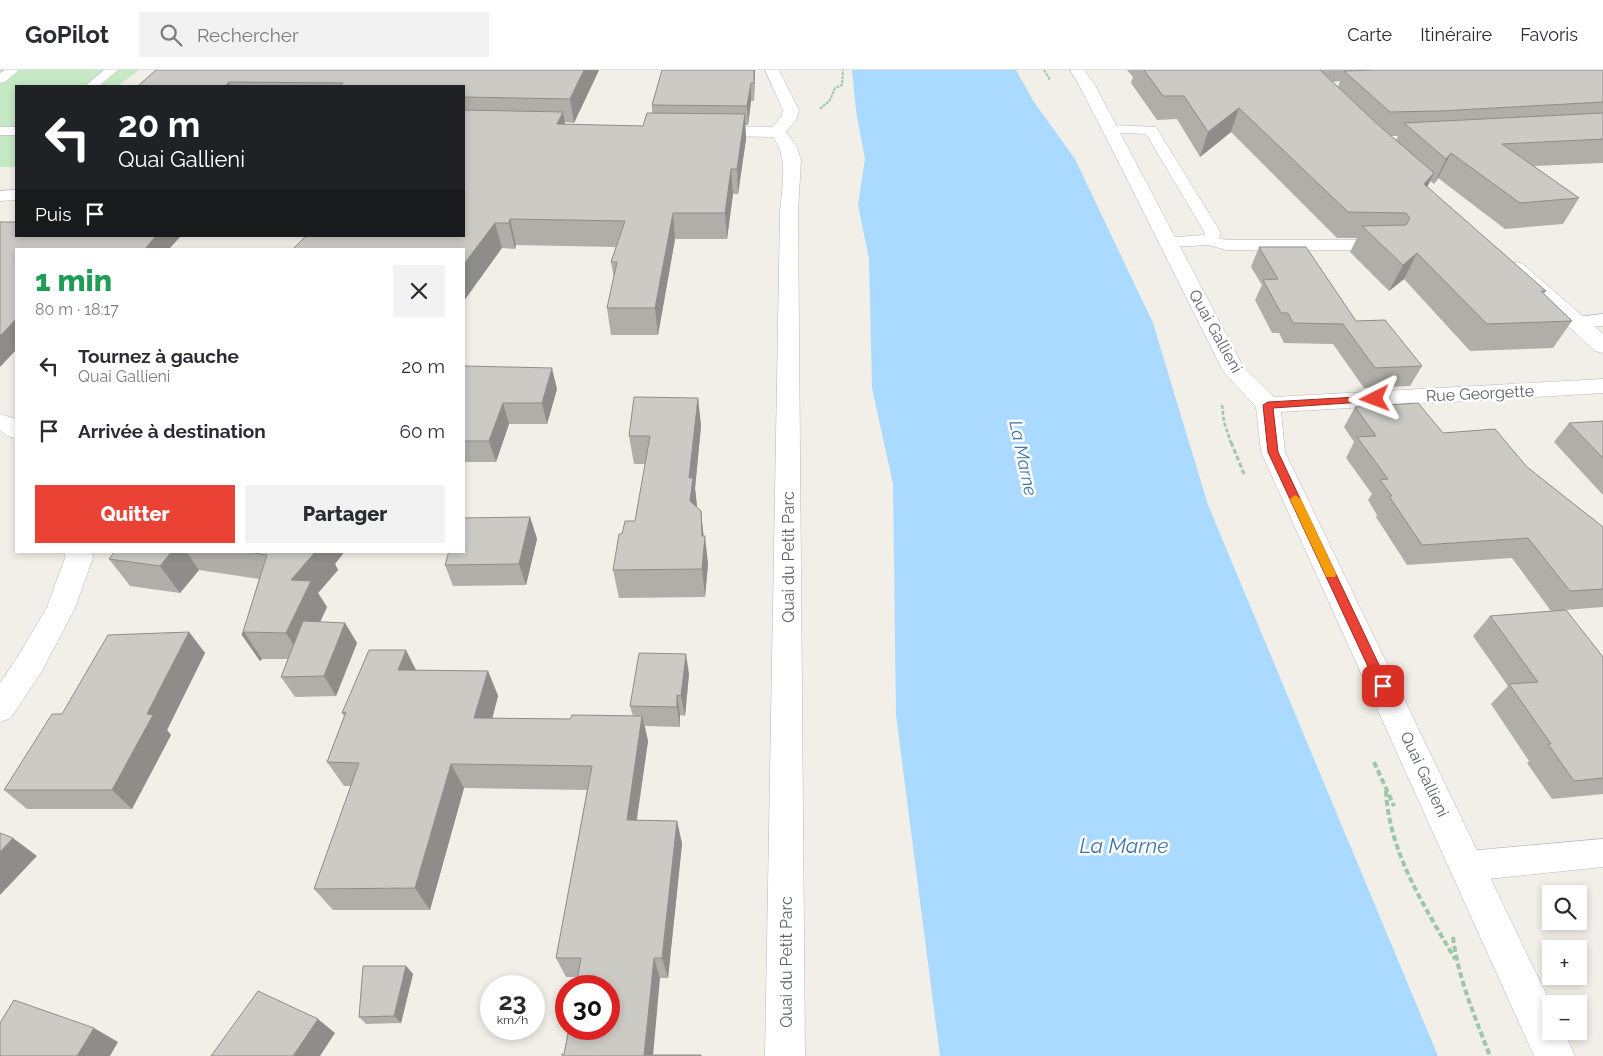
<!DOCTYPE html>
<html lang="fr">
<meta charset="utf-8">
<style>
:root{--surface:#fff;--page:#f2f2f3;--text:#2b2b33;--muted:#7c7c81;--line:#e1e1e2;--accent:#ea4335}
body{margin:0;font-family:Raleway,sans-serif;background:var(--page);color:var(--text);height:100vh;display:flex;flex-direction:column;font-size:19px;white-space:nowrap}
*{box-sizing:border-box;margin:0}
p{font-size:16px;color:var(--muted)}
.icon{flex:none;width:28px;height:28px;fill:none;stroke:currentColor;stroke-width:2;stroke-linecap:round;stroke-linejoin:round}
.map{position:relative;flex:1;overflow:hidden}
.panel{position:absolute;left:15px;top:178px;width:450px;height:305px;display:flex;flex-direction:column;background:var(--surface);border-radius:0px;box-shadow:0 2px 8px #0003}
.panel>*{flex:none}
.banner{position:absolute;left:15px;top:15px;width:450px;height:152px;border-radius:0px;box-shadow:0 2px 8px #0003;background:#202124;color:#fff;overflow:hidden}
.tools{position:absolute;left:1542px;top:815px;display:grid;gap:10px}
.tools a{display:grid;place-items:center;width:45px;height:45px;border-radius:0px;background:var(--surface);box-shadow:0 2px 8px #0003;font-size:25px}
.speed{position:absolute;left:480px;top:905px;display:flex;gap:10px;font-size:25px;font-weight:700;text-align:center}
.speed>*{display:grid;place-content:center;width:65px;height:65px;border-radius:50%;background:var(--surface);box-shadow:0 2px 8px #0003;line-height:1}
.speed small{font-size:12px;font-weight:400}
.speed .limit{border:8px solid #d22;background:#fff;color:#111}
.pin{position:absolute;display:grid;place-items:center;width:42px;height:42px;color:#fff;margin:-21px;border-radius:10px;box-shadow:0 2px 8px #0006}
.me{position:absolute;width:55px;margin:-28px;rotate:267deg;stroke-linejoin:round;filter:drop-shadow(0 0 4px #0008)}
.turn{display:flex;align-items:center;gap:18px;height:105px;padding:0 20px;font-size:22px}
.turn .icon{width:65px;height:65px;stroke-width:2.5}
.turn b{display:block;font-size:35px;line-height:42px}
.then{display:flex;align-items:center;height:48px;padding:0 20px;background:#0003;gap:10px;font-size:19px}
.round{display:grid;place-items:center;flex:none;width:52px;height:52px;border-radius:0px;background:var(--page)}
.summary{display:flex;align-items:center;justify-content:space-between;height:85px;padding:0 20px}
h1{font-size:30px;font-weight:800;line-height:38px;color:#1e9e55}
.primary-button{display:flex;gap:10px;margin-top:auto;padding:10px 20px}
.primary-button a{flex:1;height:58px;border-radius:0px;background:var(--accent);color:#fff;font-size:20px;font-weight:800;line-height:58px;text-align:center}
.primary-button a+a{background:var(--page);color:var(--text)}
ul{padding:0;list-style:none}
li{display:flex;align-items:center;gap:15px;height:65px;padding:0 20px}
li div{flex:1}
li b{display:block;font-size:19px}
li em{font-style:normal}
header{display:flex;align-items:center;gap:30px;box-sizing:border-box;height:70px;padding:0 25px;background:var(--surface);border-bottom:1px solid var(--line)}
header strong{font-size:24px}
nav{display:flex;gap:28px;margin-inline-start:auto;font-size:18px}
.search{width:350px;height:45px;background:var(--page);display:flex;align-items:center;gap:12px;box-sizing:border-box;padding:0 18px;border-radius:0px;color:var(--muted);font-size:19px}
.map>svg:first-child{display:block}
.green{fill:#c5e8c5}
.water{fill:#aadaff}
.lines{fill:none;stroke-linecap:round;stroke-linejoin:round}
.lane-casing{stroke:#b5b8bc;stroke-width:1}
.street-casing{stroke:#b5b8bc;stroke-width:1}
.path-far3{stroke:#9cc7a9;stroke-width:2;stroke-dasharray:3 1;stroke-linecap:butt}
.path-far2{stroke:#9cc7a9;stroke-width:2.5;stroke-dasharray:4 2;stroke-linecap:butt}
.path-far1{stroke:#9cc7a9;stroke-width:3;stroke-dasharray:5 2.5;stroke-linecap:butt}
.path{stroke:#9cc7a9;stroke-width:4;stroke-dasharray:6 3;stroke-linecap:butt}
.lane{fill:#fff;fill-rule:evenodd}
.street{fill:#fff;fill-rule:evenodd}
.wall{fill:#afaea9;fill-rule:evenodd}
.shaded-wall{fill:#8f8d8a}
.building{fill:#cccac5;stroke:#8f8d8a}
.route{fill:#ea4335;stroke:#982c22}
.slow{fill:#f59e0b}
.labels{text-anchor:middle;stroke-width:5;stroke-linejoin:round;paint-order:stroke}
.street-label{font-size:16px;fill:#5f6368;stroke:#fff}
.water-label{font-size:18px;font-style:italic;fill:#4174aa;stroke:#fff}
.near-water-label{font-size:21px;font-style:italic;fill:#4174aa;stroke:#fff}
</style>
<header>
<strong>GoPilot</strong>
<div class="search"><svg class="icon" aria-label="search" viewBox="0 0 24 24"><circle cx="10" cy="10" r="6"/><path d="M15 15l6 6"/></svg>Rechercher</div>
<nav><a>Carte</a><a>Itinéraire</a><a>Favoris</a></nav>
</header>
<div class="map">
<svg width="1603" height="986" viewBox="0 0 1603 986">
<rect width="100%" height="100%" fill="#f1efe8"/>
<polygon class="green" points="0,0 139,0 118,16 16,16 16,97 0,97"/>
<polygon class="water" points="852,0 1016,0 1034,32 1075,89 1153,253 1208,435 1438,986 940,986 896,645 893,414 872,318 869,189 858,135 865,89 856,41"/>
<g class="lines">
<defs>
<g id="lane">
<polygon points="5,0 19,0 5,12 0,13 0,3"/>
<polygon points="104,0 118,0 99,16 85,16"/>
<polygon points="1110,55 1156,57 1221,163 1219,168 1227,170 1386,170 1392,171 1394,175 1392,179 1386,180 1226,180 1209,175 1169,177 1163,176 1161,172 1163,168 1204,165 1205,163 1146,64 1105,62 1103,59 1105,56"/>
<rect x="0" y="57" width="16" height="8"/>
<polygon points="1603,244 1603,256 1577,258 1570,256 1568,252 1570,248"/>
<polygon points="1603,769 1603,797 1468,811 1457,806 1453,796 1457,786 1468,781"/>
</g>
<g id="street">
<path d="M765 0H779L799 40 797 48 786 62 797 77 801 90 798 142 805 986H765L780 142C782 116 789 89 773 67L709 66 703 64 701 61 703 58 709 56 773 57 781 47 783 40Z"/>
<polygon points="1070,0 1084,0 1095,15 1244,298 1274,327 1603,309 1603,323 1281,342 1285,382 1551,934 1551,961 1564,961 1575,986 1534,986 1261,382 1256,337 1223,301 1119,93 1079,15"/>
<polygon points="16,120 16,130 0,131 0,121"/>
<polygon points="1516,192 1523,194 1603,264 1603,283 1595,281 1509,202 1506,198 1509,194"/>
<polygon points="0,344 16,349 16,368 7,366 0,360"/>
<polygon points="64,481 92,481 93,488 75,538 42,601 11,648 0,652 0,613 20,583 47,537 65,488"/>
</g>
</defs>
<use href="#lane" class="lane-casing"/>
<use href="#street" class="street-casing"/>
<g class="path-far3">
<polyline points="1044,0 1050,10"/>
<polyline points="820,39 830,30 835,18 842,15 843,0"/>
</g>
<polyline class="path-far2" points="1222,335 1224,352 1231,373"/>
<polyline class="path-far1" points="1231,372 1244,404"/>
<g class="path">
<polyline points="1374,692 1394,736"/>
<path d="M1386 721C1389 783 1425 837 1455 889"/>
<path d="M1453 867C1458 908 1475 947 1490 986"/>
</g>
<use href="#lane" class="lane"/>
<use href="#street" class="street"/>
</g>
<g class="wall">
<polygon points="156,0 599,0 574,53 565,52 565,55 643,56 652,43 652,35 662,0 755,0 754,31 751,31 748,55 745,55 746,69 738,124 733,124 727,169 675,169 658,265 611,265 607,238 614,208 611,192 616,177 516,175 515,179 502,178 464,166 464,16 138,16"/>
<path d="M1127 0H1603V93L1534 96 1579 128 1563 154 1505 159 1438 108 1434 114 1430 111 1427 117 1546 221 1544 224 1572 251 1553 278 1470 281 1404 209 1389 221 1350 182 1357 168H1337L1231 62 1200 87 1177 49 1157 50 1131 13 1133 7ZM1340 11 1338 17 1332 12ZM1391 66H1398L1396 70Z"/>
<polygon points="1259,177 1356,251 1422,296 1410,316 1364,318 1333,274 1284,273 1279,263 1272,263 1255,230 1262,215 1251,197"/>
<polygon points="464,296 557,319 547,354 509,354 496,392 464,392"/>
<polygon points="698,328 701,356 695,418 697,437 701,441 703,466 708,494 705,527 619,528 613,500 622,464 635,451 645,394 634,394 629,366"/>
<polygon points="1355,337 1443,363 1527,397 1603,457 1603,537 1551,541 1512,488 1407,495 1376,447 1377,445 1368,430 1372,424 1346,388 1354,372 1344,357"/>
<polygon points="1603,351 1603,425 1554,372 1569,353"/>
<polygon points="530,447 537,469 526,515 453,516 445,495"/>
<polygon points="115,481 345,481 335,494 338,500 318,523 327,537 320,552 345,553 357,573 336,626 295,627 281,607 288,589 262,589 260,591 242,565 259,509 199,500 180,523 130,516 109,489"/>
<polygon points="1490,546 1603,587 1603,724 1552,729 1527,693 1529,691 1491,634 1508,616 1473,566"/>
<polygon points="189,562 205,583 167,660 171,665 132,739 27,739 4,720 62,644"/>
<polygon points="416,600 488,601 498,626 492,648 570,649 633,646 630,636 689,604 685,646 680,645 680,657 645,656 648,671 637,750 677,751 682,774 668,908 660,908 564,984 577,907 566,907 556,888 587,720 464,718 430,840 333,840 314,819 351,716 344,716 327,692 344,646 342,643"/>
<polygon points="406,896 413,904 401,953 366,954 359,947"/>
</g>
<g class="shaded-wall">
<polygon points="584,0 599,0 574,53 570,29"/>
<polygon points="754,0 755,0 754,31"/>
<polygon points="229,12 231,16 225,16"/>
<polygon points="751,13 751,31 748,55 747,36"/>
<polygon points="1239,38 1231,62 1200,87 1208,62"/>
<polygon points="563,42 567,66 557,54"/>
<polygon points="745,44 746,69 738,124 737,99"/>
<polygon points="1451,83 1438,108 1434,114 1446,89"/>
<polygon points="731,99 733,124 727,169 725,143"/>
<polygon points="1434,103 1422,128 1424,114"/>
<polygon points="673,143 675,169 658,265 655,238"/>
<polygon points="510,149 516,175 515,179 509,153"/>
<polygon points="495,153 502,178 464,231 464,194"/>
<polygon points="156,166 181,166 169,179 145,179"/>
<polygon points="1417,183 1404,209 1389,221 1403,195"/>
<polygon points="16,249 16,280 0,297 0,266"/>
<polygon points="552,298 557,319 547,354 542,333"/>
<polygon points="698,328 701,356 695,418 697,436 694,459 690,431 689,408"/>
<polygon points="503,333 509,354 496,392 489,371"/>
<polygon points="701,441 704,469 705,466 708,494 705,527 702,499"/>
<polygon points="530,447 537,469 526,515 519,494"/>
<polygon points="172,481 186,481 199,500 180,523 160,496"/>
<polygon points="316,481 345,481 335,494 338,500 318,523 327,537 303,589 286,563 291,510"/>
<polygon points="345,553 357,573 336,626 324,606"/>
<polygon points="189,562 205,583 167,660 171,665 132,739 112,720 147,644"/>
<polygon points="244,562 262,589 260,591 242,565"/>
<polygon points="406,580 419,606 398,600"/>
<polygon points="686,584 689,604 685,646 681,626"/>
<polygon points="488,601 498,626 486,673 474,648"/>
<polygon points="677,625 680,645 680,657 677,637"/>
<polygon points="642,646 648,671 633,773 627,750"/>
<polygon points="451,694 464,718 430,840 415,818"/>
<polygon points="677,751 682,774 668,908 662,888"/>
<polygon points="13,768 37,786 0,825 0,782"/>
<polygon points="654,888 660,908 653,986 644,985"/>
<polygon points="406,896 413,904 401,953 394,946"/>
<polygon points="318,949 335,963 320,986 293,986"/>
<polygon points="94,958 118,972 110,986 77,986"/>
</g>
<g class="building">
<polygon points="156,0 584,0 570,29 464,27 464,16 340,16 343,13 229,12 225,16 138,16"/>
<polygon points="662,0 754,0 754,13 751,13 747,36 652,35"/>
<polygon points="1144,0 1320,0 1376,53 1434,103 1424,114 1546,221 1541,221 1572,251 1487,254 1417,183 1403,195 1362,156 1406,155 1410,148 1406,143 1348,142 1239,38 1208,62 1184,26 1163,26"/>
<polygon points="1376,0 1603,0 1603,32 1440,41 1390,42 1344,1"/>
<polygon points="464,40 563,42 557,54 643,56 647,43 745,44 737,99 731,99 725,143 673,143 655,238 607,238 617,192 611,192 625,151 510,149 509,153 495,153 464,194 464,179 293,179 306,166 464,166"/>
<polygon points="1603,43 1603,69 1502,74 1579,128 1520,133 1451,83 1446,89 1404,53"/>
<polygon points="0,152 16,152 16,166 156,166 145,179 16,179 16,249 0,266"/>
<polygon points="1259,177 1306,177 1356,251 1385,250 1422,296 1375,298 1343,254 1293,253 1288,243 1281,243 1263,210 1278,209"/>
<polygon points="464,296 552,298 542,333 503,333 489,371 464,371"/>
<polygon points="634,327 698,328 689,408 693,408 690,431 701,441 702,466 705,466 702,499 613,500 619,464 622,464 625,451 635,451 650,366 629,366"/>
<polygon points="1418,333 1443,363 1495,359 1527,397 1603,457 1603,519 1570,521 1528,468 1422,475 1389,426 1392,426 1380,410 1388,409 1357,367 1376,366 1355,337"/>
<polygon points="1603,351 1603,388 1569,353"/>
<polygon points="530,447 519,494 445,495 449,481 464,481 464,448"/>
<polygon points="115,481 172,481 160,496 109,489"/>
<polygon points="240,481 316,481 291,510 311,511 286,563 244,562 242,565 267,485"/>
<polygon points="1566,540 1603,587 1603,708 1574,711 1548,674 1551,674 1509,614 1538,612 1490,546"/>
<polygon points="303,551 345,553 324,606 281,607"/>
<polygon points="189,562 147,644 153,645 112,720 4,720 52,644 62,644 108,565"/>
<polygon points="369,580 406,580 398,600 488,601 474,648 570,649 572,645 642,646 627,750 677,751 662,888 654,888 644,985 701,985 701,986 562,986 562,984 564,984 569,959 609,959 609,916 576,916 581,888 556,888 592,696 451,694 415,818 314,819 359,693 327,692 346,642 342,643"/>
<polygon points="639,583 686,584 681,626 677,625 677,637 630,636"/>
<polygon points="0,763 13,768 0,782"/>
<polygon points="363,896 406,896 394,946 359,947"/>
<polygon points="258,921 318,949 293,986 211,986"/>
<polygon points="14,930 94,958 77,986 0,986 0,953"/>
</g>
<polygon class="route" points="1375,326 1378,327 1378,331 1273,338 1278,382 1389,616 1388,620 1383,621 1379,620 1377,616 1268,382 1263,335 1268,332"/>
<polygon class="slow" points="1295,425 1301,429 1336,504 1335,507 1326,507 1325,504 1290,429"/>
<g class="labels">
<g class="street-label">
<text transform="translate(1216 261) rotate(61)" y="6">Quai Gallieni</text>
<text transform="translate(1480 323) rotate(-3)" y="6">Rue Georgette</text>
<text transform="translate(788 487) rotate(-90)" y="6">Quai du Petit Parc</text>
<text transform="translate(1425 704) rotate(65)" y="6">Quai Gallieni</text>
<text transform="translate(786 892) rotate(-90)" y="6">Quai du Petit Parc</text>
</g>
<g class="water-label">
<text transform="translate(1023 388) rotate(78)" y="6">La Marne</text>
</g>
<g class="near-water-label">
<text x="1124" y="783">La Marne</text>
</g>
</g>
</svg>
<div class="tools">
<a><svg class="icon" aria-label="search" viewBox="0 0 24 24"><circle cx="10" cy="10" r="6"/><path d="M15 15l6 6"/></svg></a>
<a>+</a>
<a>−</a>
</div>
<div class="speed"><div>23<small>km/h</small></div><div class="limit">30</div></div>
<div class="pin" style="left:1383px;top:616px;background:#d93025"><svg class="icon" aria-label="arrive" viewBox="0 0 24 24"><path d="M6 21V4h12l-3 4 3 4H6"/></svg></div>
<svg class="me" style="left:1375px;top:329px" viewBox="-20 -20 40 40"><path d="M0-17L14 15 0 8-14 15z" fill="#ea4335" stroke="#fff" stroke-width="4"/></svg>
<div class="banner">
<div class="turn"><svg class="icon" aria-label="left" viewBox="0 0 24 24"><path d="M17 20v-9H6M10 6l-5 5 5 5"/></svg><div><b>20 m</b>Quai Gallieni</div></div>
<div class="then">Puis<svg class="icon" aria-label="arrive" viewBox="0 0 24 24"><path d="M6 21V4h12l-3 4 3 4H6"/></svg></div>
</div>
<section class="panel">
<div class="summary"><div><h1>1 min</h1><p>80 m · 18:17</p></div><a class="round"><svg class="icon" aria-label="close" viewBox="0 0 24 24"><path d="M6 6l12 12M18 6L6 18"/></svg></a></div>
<ul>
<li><svg class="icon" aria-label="left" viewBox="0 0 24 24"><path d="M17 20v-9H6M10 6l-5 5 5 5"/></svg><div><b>Tournez à gauche</b><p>Quai Gallieni</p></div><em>20 m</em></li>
<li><svg class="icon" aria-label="arrive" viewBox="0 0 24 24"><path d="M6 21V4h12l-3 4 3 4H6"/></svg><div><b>Arrivée à destination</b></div><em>60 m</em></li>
</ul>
<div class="primary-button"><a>Quitter</a><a>Partager</a></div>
</section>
</div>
